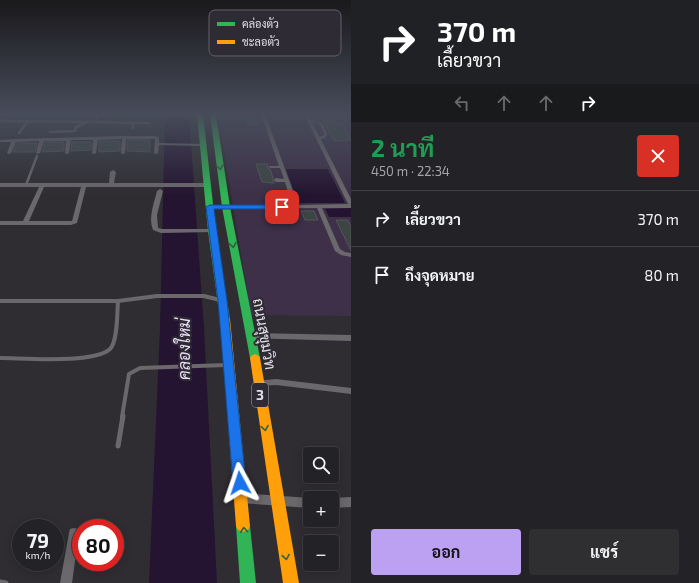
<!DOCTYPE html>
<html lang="th">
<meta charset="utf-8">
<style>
:root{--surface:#232226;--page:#2f2f32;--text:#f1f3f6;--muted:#a3a4a7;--line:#403f43;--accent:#bca0f2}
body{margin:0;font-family:"Exo 2",Sarabun,sans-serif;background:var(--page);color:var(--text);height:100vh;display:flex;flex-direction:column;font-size:15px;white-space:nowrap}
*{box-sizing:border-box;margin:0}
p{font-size:13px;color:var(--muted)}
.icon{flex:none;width:22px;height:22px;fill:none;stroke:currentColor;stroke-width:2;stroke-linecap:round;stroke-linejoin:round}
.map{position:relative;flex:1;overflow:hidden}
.side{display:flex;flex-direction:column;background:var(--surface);width:348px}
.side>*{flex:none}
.top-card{background:#202124;color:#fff;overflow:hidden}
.buttons{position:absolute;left:303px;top:447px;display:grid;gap:8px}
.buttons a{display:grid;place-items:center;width:36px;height:36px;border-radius:4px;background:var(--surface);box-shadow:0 2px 10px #0003,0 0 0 1px var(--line);font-size:20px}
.speed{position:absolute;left:12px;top:519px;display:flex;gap:8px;font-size:20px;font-weight:700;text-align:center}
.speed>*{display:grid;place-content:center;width:52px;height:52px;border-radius:50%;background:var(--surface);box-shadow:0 2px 10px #0003,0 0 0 1px var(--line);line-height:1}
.speed small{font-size:10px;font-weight:400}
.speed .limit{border:6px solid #d22;background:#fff;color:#111}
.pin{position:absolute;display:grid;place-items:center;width:34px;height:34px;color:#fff;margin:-17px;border-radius:8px;box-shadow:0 2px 6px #0006}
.me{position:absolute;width:44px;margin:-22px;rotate:355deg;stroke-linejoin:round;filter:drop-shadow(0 0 3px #0008)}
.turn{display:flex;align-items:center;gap:14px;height:84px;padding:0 20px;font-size:18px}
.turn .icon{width:52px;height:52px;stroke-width:2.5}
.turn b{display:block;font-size:28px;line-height:34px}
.lanes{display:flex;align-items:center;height:38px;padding:0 20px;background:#0003;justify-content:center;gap:20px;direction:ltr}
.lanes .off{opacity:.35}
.round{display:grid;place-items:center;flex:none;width:42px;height:42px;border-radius:4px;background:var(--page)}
.headline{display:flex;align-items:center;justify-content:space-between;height:68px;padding:0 20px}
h1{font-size:24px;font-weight:700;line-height:30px;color:#1e9e55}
.action{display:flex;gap:8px;margin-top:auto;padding:8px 20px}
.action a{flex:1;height:46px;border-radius:4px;background:var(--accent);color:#111;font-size:16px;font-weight:700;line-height:46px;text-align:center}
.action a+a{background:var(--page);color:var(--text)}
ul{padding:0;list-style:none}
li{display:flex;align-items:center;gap:12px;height:56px;padding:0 20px;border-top:1px solid var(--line)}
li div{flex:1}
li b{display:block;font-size:15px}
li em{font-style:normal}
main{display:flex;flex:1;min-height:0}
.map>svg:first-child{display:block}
.green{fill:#3d3048}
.water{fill:#241431}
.building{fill:#3c4544;stroke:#545657}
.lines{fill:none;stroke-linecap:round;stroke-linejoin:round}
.lane-far2{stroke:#6a686b;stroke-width:2.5}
.lane-far1{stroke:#6a686b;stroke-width:4}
.lane{stroke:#6a686b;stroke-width:5}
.street{fill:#6a686b;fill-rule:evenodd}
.fast{fill:#30b455;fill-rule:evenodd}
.slow{fill:#ff9f0a;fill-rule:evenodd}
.oneway{stroke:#2f6241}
.route{fill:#1a73e8;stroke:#114b97}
.labels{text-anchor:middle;stroke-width:4;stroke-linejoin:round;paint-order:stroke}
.shield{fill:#2f2b34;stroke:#aca9b0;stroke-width:1}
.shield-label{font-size:14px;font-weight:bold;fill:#e2dfe5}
.street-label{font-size:15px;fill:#e2dfe5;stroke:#2f2b34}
.water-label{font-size:16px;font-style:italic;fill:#eaddf7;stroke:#2f2b34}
.key{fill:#2f2b34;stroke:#656169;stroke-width:1}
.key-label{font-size:11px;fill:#e2dfe5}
</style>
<main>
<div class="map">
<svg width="351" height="583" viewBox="0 0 351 583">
<rect width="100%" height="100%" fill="#2f2d32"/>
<polygon class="green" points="218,114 351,114 351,316 251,315"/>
<g class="water">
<polygon points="165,114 189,114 204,328 217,583 149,583 160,328"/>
<polygon points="286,169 328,169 345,203 298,203"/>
<polygon points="351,208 351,217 329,217 325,209"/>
</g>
<g class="building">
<polygon points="246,114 254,114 258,125 248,125"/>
<polygon points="319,114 331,114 338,124 343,124 351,140 334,141"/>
<polygon points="127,140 150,140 150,152 127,151"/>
<polygon points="99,141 120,141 120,151 99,152"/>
<polygon points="45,142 64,142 64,151 42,152"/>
<polygon points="72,142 91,142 91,150 71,151"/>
<polygon points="17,143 37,143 35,152 13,152"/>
<polygon points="256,164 268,164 267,168 270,169 273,178 272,180 274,183 262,182"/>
<polygon points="301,211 314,211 318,220 305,220"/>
<polygon points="336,220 348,220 351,227 351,251"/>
</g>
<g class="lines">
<g class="lane-far2">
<polyline points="310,120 321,124 326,134 324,137 318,138"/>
<polyline points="0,121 95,122 97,117"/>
<polyline points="95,122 133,123 133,128"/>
<polyline points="133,123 149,123"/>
<polyline points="50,132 75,131 76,127 85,123"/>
<polyline points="19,133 28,121"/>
<polyline points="26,185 37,156"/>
</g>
<g class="lane-far1">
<polyline points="0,301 118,301 157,296 204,296 220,300"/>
<path d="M0 358C23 358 94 364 110 349 118 341 117 312 118 301"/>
<polyline points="122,417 129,374 140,368 226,365"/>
</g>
<g class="lane">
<polyline points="118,446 123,416"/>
<polyline points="0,582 6,583"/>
</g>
<g class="street">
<polygon points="0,114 200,115 202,116 200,117 0,116"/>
<polygon points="261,114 265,114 298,205 348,204 304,114 308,114 351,199 351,208 322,208 340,249 345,252 351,253 351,257 341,255 335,251 317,208 226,209 223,207 226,205 292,205 285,182 276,182 273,180 276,178 284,179 280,168 270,168 268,167 270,166 279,166"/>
<polygon points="122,136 153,136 159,137 159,143 203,144 205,145 203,146 159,145 158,153 156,154 154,153 155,139 126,139 125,153 123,154 121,153 122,139 98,140 96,153 94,154 92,153 93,140 71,140 69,153 67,154 65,153 66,141 44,141 40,153 38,154 36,153 39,141 16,142 11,153 9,154 7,153 11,142 0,142 0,140 14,139"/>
<path d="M113 170 116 172 114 183H207L210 185 207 187H86L77 223 71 225H0V221H23L39 187H0V183H109L110 172ZM44 187H81L72 221H29Z"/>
<path d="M160 189 163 191 157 215 158 228 162 229H212L215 231 214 232 161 233 153 230C148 218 154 203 157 191Z"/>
<polygon points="251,333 351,335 351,341 248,338 247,336 248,334"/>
<polygon points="276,379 351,388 351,394 276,385 258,386 255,385 254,383 255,381"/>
<polygon points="241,493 310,498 310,508 241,503 237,501 236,498 237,495"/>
<polygon points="351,497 351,507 332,508 332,498"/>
<polygon points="74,528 78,529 79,533 72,583 60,583 69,533 70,529"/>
</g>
<g class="fast">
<polygon points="197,114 203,114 216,231 230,319 225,322 220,319 208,231"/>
<polygon points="210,114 216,114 230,207 260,358 259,360 251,360 250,358 222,207"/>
<polygon points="243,520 248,522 250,526 256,583 240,583 236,526 238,522"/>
</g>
<g class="slow">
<polygon points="225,316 230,319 250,526 248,530 243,532 238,530 236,526 220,319"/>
<polygon points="255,354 259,356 260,358 299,583 283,583 250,358 251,356"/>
</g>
</g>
<defs><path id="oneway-chevron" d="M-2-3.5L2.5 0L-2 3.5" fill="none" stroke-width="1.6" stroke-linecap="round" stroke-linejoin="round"/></defs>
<g class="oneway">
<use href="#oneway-chevron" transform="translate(220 167) rotate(82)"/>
<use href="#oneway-chevron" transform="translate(233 245) rotate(79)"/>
<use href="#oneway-chevron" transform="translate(265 428) rotate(81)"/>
<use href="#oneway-chevron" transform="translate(244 530) rotate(-95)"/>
<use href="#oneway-chevron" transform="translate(286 557) rotate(81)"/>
</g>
<linearGradient id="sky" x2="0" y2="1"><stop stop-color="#1a191c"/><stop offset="0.58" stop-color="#474c5a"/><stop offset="1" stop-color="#474c5a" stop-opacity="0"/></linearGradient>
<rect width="351" height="196" fill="url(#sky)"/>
<polygon class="route" points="210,205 282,205 286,207 282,209 214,209 227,301 246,483 244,487 240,489 235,487 233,483 218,301 206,207"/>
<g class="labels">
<rect class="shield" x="252" y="383" width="16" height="24" rx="3"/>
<g class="shield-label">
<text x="260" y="400">3</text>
</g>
<g class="street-label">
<text transform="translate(264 334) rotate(80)" y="5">ถนนสุขุมวิท</text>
</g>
<g class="water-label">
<text transform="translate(184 349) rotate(-90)" y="6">คลองใหม่</text>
</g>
</g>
<rect x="209" y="10" width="132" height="46" rx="6" class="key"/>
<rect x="217" y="22" width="18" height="4" fill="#30b455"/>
<rect x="217" y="40" width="18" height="4" fill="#ff9f0a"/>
<g class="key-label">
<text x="242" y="28">คล่องตัว</text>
<text x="242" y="46">ชะลอตัว</text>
</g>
</svg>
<div class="buttons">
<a><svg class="icon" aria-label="search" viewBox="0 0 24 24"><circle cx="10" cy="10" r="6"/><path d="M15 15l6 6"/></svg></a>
<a>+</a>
<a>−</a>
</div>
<div class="speed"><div>79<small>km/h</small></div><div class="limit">80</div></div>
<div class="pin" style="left:282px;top:207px;background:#d93025"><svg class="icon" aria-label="arrive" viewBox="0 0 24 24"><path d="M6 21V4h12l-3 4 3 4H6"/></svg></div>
<svg class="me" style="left:240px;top:483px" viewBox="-20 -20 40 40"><path d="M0-17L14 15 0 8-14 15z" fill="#1a73e8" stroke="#fff" stroke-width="4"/></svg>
</div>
<section class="side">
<div class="top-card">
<div class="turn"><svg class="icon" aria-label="right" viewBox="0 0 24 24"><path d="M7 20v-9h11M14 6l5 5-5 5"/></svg><div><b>370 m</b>เลี้ยวขวา</div></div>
<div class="lanes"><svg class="icon off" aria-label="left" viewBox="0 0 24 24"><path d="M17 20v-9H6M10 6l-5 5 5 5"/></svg><svg class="icon off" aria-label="ahead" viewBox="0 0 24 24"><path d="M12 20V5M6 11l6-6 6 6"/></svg><svg class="icon off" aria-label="ahead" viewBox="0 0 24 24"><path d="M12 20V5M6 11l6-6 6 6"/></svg><svg class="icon" aria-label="right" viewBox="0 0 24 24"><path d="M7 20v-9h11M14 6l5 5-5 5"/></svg></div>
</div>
<div class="headline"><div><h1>2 นาที</h1><p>450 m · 22:34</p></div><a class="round" style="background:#d93025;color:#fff"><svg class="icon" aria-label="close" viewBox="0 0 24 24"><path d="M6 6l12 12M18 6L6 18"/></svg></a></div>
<ul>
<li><svg class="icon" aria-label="right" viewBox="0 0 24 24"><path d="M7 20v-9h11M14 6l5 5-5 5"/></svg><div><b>เลี้ยวขวา</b></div><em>370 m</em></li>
<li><svg class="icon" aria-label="arrive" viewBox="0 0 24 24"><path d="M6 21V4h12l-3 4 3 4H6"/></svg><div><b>ถึงจุดหมาย</b></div><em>80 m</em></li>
</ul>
<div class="action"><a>ออก</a><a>แชร์</a></div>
</section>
</main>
